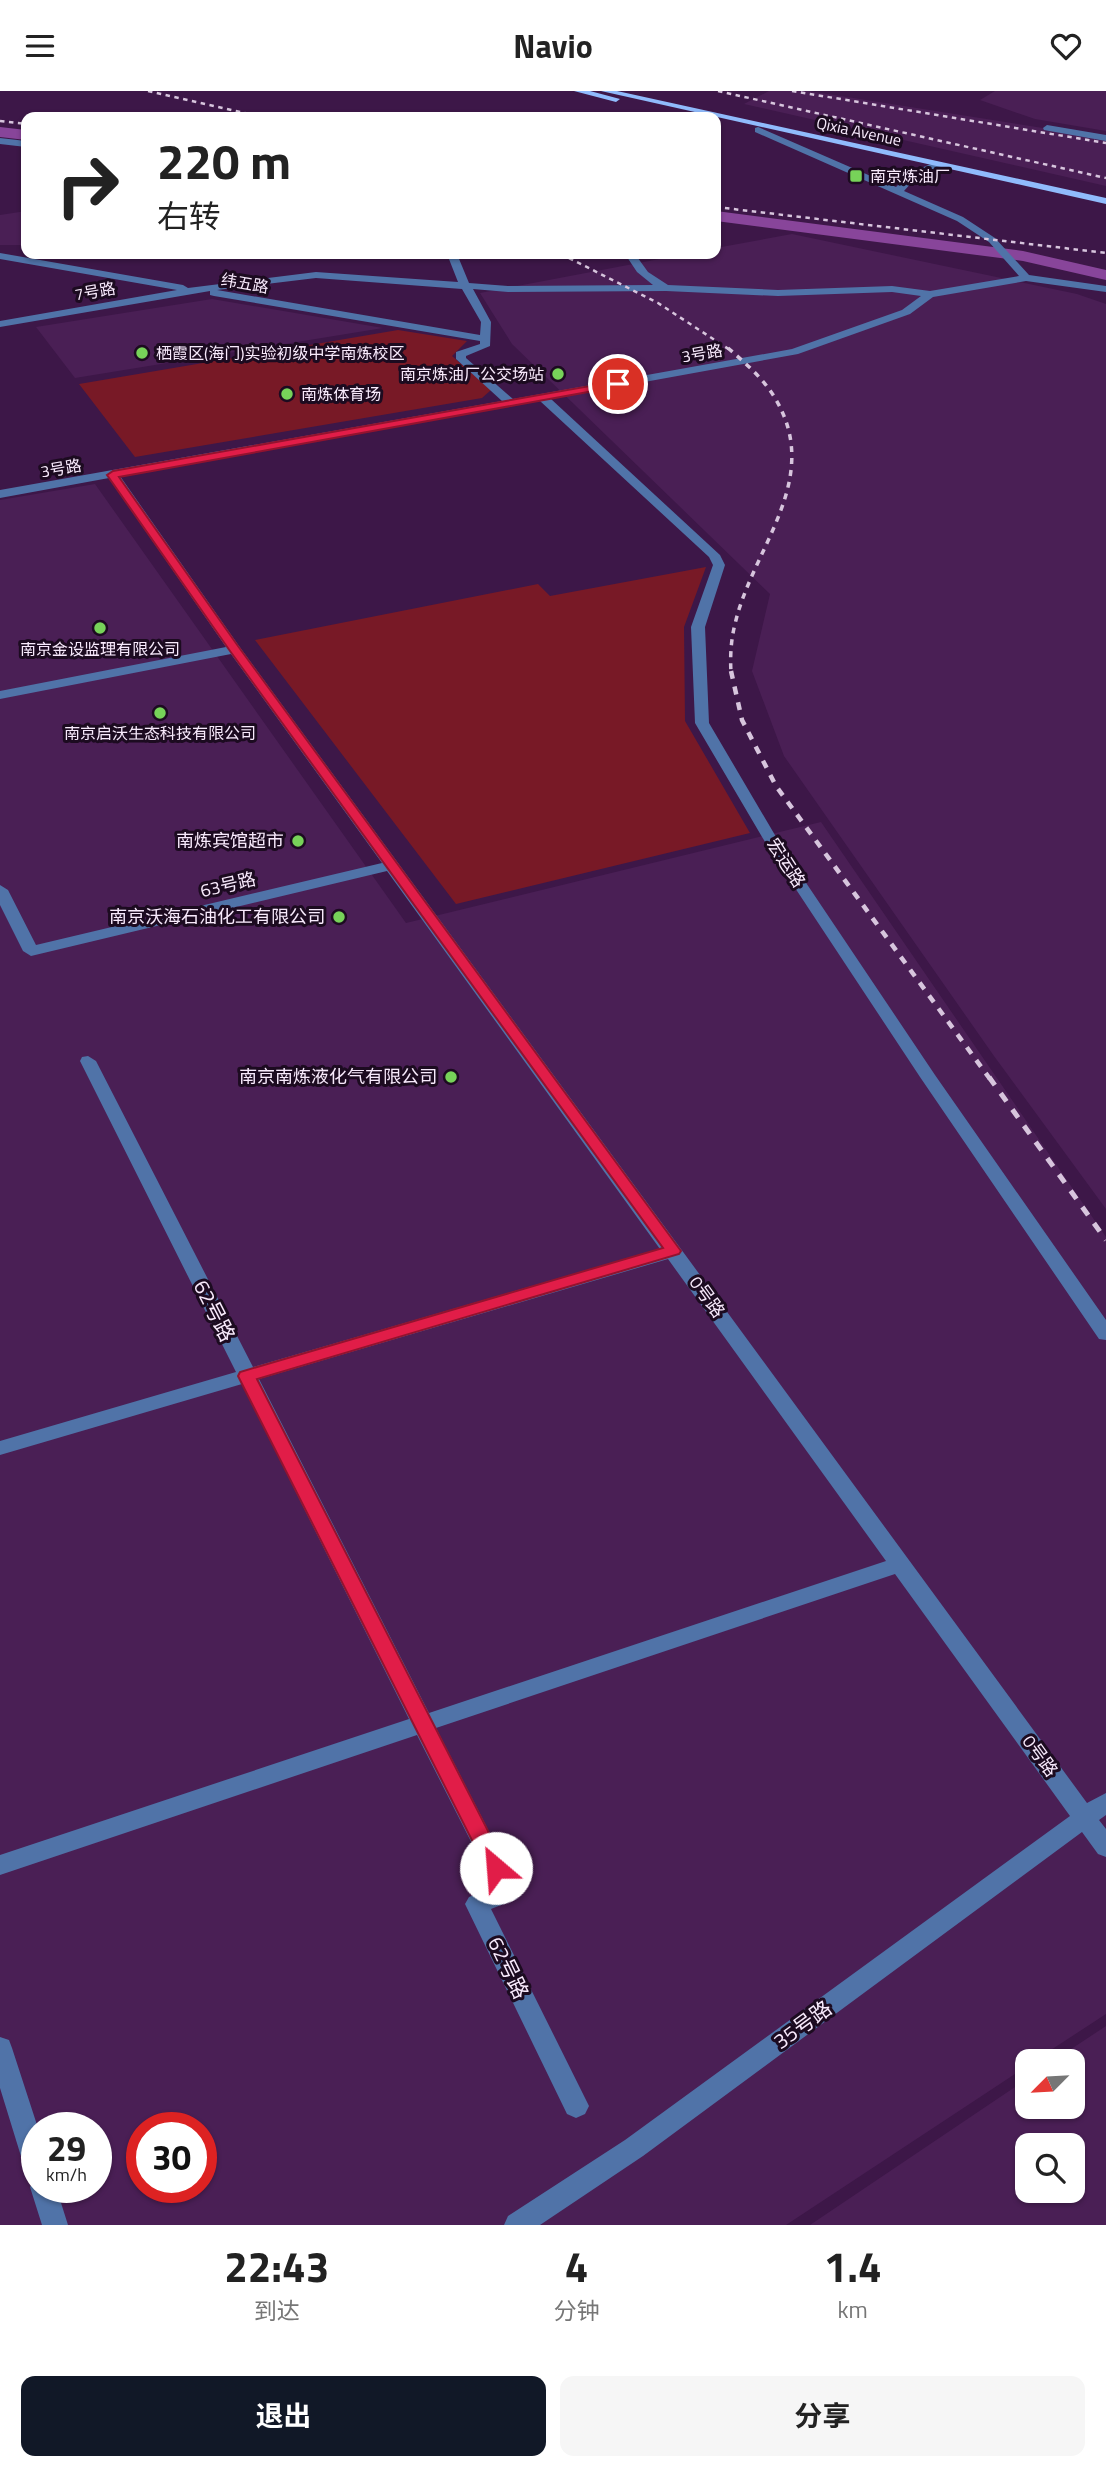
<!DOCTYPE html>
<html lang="zh">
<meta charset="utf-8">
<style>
:root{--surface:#fff;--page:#f6f6f6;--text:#222;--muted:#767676;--accent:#111827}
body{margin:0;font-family:"Titillium Web","Noto Sans SC",sans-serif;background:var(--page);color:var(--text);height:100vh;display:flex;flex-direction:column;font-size:26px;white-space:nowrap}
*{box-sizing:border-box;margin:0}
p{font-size:23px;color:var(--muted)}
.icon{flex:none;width:38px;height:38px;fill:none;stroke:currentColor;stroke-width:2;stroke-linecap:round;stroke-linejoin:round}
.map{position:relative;height:2134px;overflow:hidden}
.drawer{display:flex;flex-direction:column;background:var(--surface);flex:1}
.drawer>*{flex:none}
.banner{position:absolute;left:21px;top:21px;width:700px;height:147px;border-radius:14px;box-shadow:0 2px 5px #0004;background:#fff;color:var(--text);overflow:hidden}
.needle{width:46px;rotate:246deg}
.controls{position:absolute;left:1015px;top:1958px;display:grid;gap:14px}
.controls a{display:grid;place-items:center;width:70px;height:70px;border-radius:14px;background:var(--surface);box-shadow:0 2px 5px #0004;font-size:35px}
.speed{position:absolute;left:21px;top:2021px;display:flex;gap:14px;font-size:35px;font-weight:700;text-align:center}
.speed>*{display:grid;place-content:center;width:91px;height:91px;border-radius:50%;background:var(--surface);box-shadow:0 2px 5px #0004;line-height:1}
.speed small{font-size:18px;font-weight:400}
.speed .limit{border:10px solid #d22;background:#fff;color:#111}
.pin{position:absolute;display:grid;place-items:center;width:60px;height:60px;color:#fff;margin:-30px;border:4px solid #fff;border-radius:50%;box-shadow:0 2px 7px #0007}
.me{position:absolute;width:77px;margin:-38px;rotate:333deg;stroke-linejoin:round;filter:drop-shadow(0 0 5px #0008)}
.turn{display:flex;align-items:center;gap:24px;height:147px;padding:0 21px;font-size:32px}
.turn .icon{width:91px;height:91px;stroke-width:2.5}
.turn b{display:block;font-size:49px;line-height:60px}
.eta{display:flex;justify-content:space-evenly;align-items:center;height:119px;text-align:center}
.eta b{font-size:42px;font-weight:700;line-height:49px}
.cta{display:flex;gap:14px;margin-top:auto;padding:14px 21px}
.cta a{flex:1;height:80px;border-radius:14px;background:var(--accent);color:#fff;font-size:28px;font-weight:700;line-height:80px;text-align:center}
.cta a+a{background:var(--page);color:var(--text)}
header{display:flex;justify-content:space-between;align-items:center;height:91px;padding:0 21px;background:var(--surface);font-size:32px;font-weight:700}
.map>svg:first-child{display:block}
.built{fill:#4a1f55;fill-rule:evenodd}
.green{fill:#781926}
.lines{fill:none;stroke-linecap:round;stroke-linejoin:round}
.river{fill:#88459a;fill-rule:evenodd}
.minor{fill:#5073a8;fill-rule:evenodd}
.major{fill:#90bbfc;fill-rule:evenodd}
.rail-far3{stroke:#d7c5dd;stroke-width:2.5;stroke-dasharray:4.5 4.5;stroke-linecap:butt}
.rail-far2{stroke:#d7c5dd;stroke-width:3.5;stroke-dasharray:6 6;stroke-linecap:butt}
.rail-far1{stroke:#d7c5dd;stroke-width:4.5;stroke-dasharray:8 8;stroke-linecap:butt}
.rail{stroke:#d7c5dd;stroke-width:5;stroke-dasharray:10 10;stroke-linecap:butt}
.route{fill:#e11d48;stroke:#92132f;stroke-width:2}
.poi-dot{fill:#77d259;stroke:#1c0b20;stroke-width:2.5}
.labels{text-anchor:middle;stroke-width:6;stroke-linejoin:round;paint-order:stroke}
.far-street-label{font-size:16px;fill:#f8eafc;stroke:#1c0b20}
.far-poi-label{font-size:16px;fill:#f8eafc;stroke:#1c0b20;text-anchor:start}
.poi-label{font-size:18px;fill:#f8eafc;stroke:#1c0b20;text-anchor:end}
.street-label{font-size:18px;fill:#f8eafc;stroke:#1c0b20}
.near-street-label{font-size:21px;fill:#f8eafc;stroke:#1c0b20}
</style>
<header><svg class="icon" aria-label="menu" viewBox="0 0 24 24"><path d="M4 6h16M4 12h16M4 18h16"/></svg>Navio<svg class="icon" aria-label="heart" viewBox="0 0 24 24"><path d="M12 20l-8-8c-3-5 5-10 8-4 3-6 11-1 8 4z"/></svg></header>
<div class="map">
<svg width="1106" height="2134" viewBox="0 0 1106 2134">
<rect width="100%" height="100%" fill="#3d1748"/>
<g class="built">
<polygon points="769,0 809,0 1106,47 1106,95 744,13"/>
<polygon points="995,0 1106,0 1106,40 1035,28 980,9"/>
<polygon points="26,120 26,154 0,154 0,124"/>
<polygon points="792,143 1077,203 1106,213 1106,1118 994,965 784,665 752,580 770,503 512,253 480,202 686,163 716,163 716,157"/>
<polygon points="212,208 383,237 75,287 36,236"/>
<path d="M95 393 406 832 821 731 1106 1146V1923L1034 1970H1027V1975L786 2134H0V409ZM37 2037H96V2096H37ZM142 2037H201V2096H142Z"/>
<path d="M1106 1935V2134H810L1027 1988V2016H1073V1970H1053ZM1073 2054V2100H1027V2054Z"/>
</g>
<g class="green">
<polygon points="398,239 467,250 452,265 491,299 482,307 135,366 79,293"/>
<polygon points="706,476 684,536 685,630 750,742 456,813 255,549 538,493 550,505"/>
</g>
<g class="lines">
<g class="river">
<polygon points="0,36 26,39 26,49 0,46"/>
<polygon points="716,120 1023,160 1106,179 1106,189 1023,170 716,130"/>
</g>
<g class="minor">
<polygon points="1047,34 1106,44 1106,50 1044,39 1043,37"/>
<path d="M758 36 896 96C907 86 926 71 942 71V75L913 90 904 100 963 126 995 147 1029 184 1106 195V201L1026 190 933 206 910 223 798 263 551 308 720 464 725 474 705 536 709 632 782 756 935 984 1106 1229V1249L1099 1248 920 986 768 756 695 632 691 536 713 474 709 466 540 310 120 385 239 555 1087 1712 1106 1702V1724L1099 1729 1106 1738V1766L1098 1763 1082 1741 643 2065 540 2134H504L508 2125 625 2049 1070 1725 895 1483 436 1637 520 1801 516 1808 491 1818 589 2015 585 2023 576 2027 567 2023 465 1813 469 1806 494 1796 417 1644 0 1784V1764L409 1628 242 1293 0 1364V1350L236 1281 80 970 82 966 88 965 96 970 253 1276 660 1158 387 780 31 865 23 860 0 814V794L8 799 36 854 382 772 231 563 0 608V600L226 556 109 387 0 407V399L502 310 456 268V261L480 253V250L214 205 210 204V200L0 236V230L177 199 0 168V162L183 194 188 197 316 181 458 191 447 163H457L469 192 508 195 653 194 637 181 625 163H635L648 181 668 194 778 199 892 195 930 200 1019 185 989 151 957 130 755 41V37ZM316 187 462 198 481 231 480 244 217 199ZM473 198 508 201 666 200 778 205 892 201 921 205 902 219 792 258 513 308 466 267V265L490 255 491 231ZM668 1168 886 1470 429 1622 259 1288Z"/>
<polygon points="0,47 26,50 26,56 0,53"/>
<polygon points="0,1946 9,1949 12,1957 38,2037 37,2096 56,2096 68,2134 42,2134 30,2096 36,2087 28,2084 24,2075 0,1997"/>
</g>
<g class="major">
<polygon points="574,0 590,0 620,8 616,11"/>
<polygon points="601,0 617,0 1106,107 1106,113"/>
</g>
<g class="rail-far3">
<polyline points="148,0 262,26"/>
<polyline points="718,0 1106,87"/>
<polyline points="792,0 1106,52"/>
<polyline points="0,30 26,33"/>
<polyline points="716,116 1106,162"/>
<polyline points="561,163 658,212 730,259"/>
</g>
<path class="rail-far2" d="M728 257C745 272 763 287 775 307 823 387 755 454 736 529 731 547 730 564 731 582"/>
<polyline class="rail-far1" points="731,580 742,629 776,695 990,988"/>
<polyline class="rail" points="989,986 1106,1149"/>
</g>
<polygon class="route" points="618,290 623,293 621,295 119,386 238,555 681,1160 679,1163 257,1288 507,1777 504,1783 496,1786 489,1783 238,1285 240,1281 663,1157 230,560 107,384 113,380"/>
<g class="poi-dot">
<rect x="849" y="78" width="14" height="14" rx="3.5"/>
<circle cx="142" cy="262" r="7"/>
<circle cx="558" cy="283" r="7"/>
<circle cx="287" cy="303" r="7"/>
<circle cx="100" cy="537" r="7"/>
<circle cx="160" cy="622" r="7"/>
<circle cx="298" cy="750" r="7"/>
<circle cx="339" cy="826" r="7"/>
<circle cx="451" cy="986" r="7"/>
</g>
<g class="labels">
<g class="far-street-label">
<text transform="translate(859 40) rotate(12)" y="6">Qixia Avenue</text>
<text transform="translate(245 192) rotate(10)" y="6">纬五路</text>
<text transform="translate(95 200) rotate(-10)" y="6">7号路</text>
<text transform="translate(702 262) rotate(-10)" y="6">3号路</text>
<text transform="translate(61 377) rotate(-10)" y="6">3号路</text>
</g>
<g class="far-poi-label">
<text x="870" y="91">南京炼油厂</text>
<text x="156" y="268">栖霞区(海门)实验初级中学南炼校区</text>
<text x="544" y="289" text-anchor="end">南京炼油厂公交场站</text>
<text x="301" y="309">南炼体育场</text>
<text x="100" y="564" text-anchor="middle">南京金设监理有限公司</text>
<text x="160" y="648" text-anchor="middle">南京启沃生态科技有限公司</text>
</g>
<g class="poi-label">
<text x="284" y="756">南炼宾馆超市</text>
<text x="325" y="832">南京沃海石油化工有限公司</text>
<text x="437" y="992">南京南炼液化气有限公司</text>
</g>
<g class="street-label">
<text transform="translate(786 772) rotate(57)" y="6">宏运路</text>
<text transform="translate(228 794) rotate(-13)" y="6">63号路</text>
<text transform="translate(707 1206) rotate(54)" y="6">0号路</text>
<text transform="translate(1040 1665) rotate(54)" y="6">0号路</text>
</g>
<g class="near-street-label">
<text transform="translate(214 1220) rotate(63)" y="7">62号路</text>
<text transform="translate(508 1877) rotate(64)" y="7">62号路</text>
<text transform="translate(803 1934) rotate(-36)" y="7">35号路</text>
</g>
</g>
</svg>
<div class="controls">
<a><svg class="needle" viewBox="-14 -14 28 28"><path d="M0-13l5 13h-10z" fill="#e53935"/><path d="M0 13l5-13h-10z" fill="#767676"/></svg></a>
<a><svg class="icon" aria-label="search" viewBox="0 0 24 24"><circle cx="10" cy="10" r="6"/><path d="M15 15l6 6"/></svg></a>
</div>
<div class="speed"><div>29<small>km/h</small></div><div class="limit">30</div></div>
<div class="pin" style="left:618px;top:293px;background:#d93025"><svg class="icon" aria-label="arrive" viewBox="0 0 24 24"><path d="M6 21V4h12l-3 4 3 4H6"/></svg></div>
<svg class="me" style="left:496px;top:1777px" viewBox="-20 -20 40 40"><circle r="19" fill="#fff"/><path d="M0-13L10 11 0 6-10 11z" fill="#e11d48"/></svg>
<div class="banner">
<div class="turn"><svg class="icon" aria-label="right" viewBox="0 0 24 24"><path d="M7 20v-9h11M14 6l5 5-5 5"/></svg><div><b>220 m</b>右转</div></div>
</div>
</div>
<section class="drawer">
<div class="eta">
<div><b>22:43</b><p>到达</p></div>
<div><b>4</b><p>分钟</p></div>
<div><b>1.4</b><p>km</p></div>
</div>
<div class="cta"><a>退出</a><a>分享</a></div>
</section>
